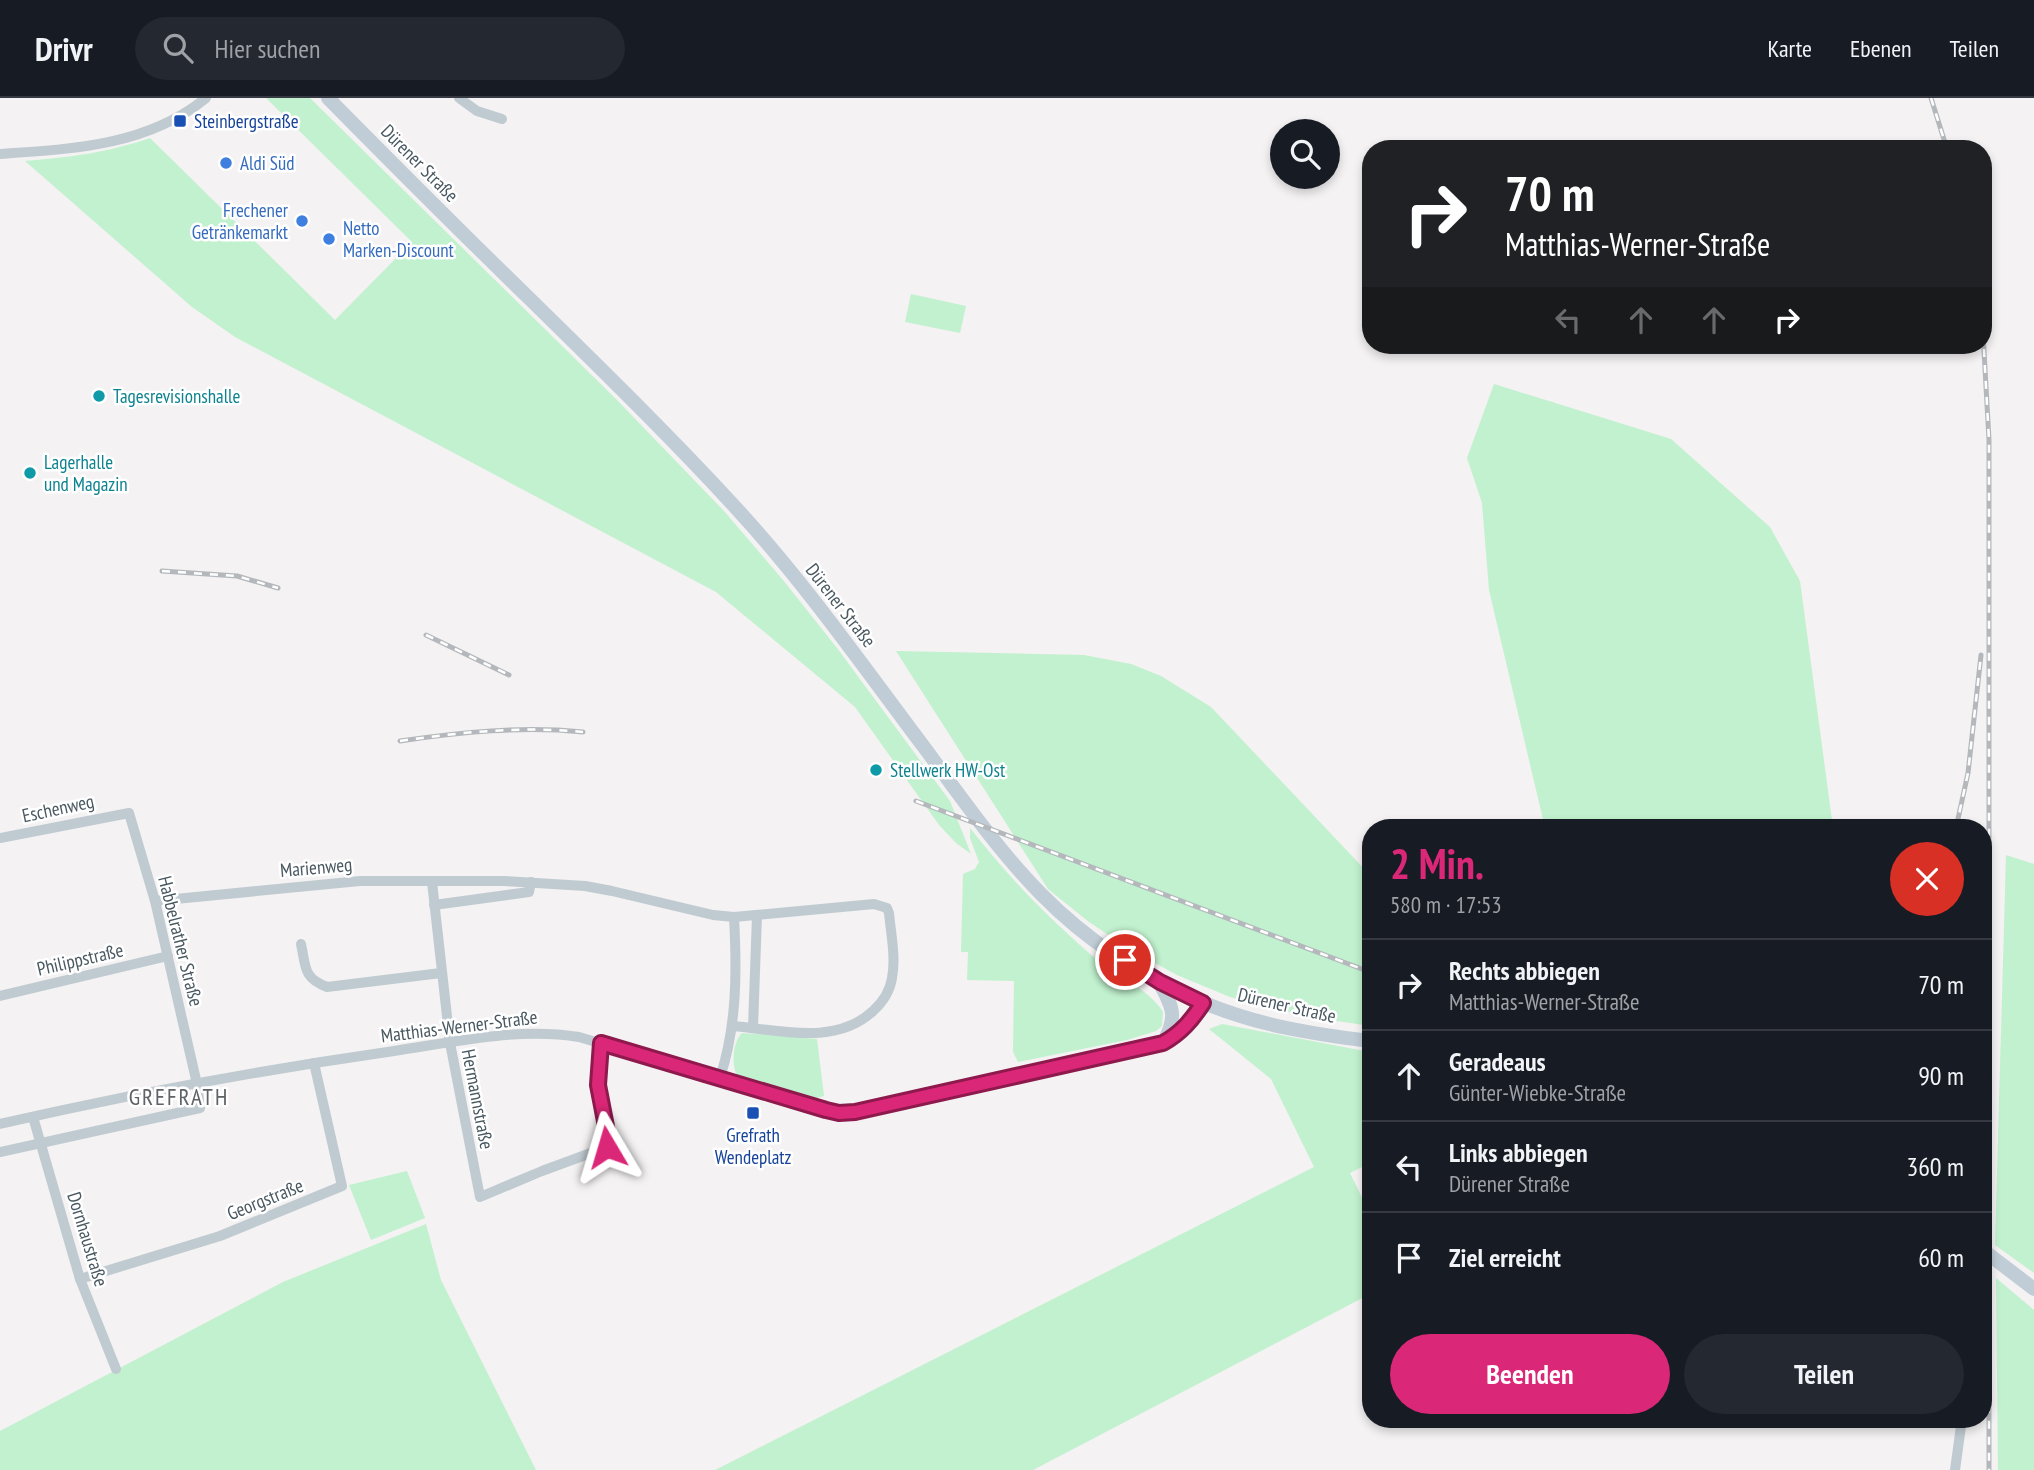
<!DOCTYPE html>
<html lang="de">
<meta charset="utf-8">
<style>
:root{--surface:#171b24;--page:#242831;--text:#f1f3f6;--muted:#9ea1a6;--line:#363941;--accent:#db2777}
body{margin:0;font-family:"PT Sans Narrow",sans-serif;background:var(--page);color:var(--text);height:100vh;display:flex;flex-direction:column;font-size:26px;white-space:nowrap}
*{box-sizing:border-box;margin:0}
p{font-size:23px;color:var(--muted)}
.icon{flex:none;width:38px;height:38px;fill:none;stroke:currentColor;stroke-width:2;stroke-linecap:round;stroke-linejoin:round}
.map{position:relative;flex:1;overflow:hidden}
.drawer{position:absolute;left:1362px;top:721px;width:630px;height:609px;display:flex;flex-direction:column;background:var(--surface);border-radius:28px;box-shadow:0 4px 10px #0003}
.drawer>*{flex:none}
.hud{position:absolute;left:1362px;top:42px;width:630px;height:214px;border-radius:28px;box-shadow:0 4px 10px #0003;background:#202124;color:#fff;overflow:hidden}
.buttons{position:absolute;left:1270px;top:21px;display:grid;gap:14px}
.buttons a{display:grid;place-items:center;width:70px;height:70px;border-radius:50%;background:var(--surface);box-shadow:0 4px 10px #0003;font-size:35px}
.pin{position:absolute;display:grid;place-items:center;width:60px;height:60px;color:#fff;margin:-30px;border:4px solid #fff;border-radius:50%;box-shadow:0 2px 7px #0007}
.me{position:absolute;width:77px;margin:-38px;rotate:353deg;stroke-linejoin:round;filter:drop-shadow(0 0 5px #0008)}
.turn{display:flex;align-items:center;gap:24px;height:147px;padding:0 28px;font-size:32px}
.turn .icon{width:91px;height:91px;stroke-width:2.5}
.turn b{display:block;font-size:49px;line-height:60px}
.lanes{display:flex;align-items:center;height:66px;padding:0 28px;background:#0003;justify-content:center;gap:35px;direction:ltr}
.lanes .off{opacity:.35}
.round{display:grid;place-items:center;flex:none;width:74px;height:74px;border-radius:37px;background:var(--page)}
.overview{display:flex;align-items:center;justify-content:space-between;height:119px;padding:0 28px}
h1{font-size:42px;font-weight:700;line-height:52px;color:var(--accent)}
.cta{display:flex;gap:14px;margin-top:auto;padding:14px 28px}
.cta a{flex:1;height:80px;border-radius:42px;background:var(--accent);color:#fff;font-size:28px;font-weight:700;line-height:80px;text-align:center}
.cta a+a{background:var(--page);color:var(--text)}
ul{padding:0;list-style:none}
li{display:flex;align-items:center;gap:21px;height:91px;padding:0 28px;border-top:2px solid var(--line)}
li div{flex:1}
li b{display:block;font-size:26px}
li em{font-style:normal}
header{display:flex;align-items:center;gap:42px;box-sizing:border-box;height:98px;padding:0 35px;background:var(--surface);border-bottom:2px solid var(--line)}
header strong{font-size:33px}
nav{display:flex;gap:38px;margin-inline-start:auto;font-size:24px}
.search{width:490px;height:63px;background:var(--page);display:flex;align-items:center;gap:18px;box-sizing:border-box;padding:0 24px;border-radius:38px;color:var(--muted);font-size:26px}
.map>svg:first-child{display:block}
.green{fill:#c1f1ce}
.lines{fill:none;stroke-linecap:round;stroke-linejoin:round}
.street{stroke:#c0cbd1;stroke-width:10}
.secondary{stroke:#c0cdd6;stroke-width:14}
.rail-casing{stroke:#b4b8bc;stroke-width:5}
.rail{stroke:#fff;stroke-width:2.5;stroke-dasharray:8;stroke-linecap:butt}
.route-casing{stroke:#8e194d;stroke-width:18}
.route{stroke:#db2777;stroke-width:12}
.transit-dot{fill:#1a4fb4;stroke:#fff;stroke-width:2.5}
.shop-dot{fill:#3f7fe0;stroke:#fff;stroke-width:2.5}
.culture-dot{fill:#0f9aa8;stroke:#fff;stroke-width:2.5}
.labels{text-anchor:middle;stroke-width:5;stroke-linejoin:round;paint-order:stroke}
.transit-label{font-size:19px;fill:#164399;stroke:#fff;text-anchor:start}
.shop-label{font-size:19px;fill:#366cbe;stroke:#fff;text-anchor:start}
.street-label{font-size:19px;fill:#495860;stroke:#fff}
.culture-label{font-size:19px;fill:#0d838f;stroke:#fff;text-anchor:start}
.quarter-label{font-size:23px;letter-spacing:2px;fill:#5e6367;stroke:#fff}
</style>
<header>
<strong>Drivr</strong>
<div class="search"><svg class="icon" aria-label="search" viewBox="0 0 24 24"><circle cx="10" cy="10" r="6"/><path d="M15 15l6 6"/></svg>Hier suchen</div>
<nav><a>Karte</a><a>Ebenen</a><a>Teilen</a></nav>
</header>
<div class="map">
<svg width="2034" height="1372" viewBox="0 0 2034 1372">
<rect width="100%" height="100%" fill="#f4f2f2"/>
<g class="green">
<path d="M266 0H310L615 300 724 413 783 482 837 550 950 703 971 756 956 745 939 727 855 609 716 494 235 239 192 209 25 63C71 59 106 55 150 40L335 222 412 144Z"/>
<polygon points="911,196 966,208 960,235 905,224"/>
<polygon points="1494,286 1671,341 1770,429 1800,483 1833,730 1545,730 1489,492 1482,405 1467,360"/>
<polygon points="896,553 1084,557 1131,566 1161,578 1211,609 1370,777 1370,928 1305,918 1230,899 1177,877 1128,850 1089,824 1048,791"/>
<path d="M970 730C1009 780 1052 824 1101 865 1120 881 1150 892 1163 914L1162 928 1156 933 1127 942 1018 964 1013 954 1014 883 967 882 968 854H961L963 776 975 771 979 764 970 740Z"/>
<polygon points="2006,757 2034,766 2034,1175 1995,1147"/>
<polygon points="1222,926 1370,954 1370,1065 1350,1075 1370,1116 1370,1196 1033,1372 715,1372 1314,1069 1271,981 1209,931"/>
<path d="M742 935 817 941 824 998 813 1001 737 977C731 967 733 943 742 935Z"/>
<polygon points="407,1073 425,1120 371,1142 349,1087"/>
<polygon points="426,1126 441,1182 536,1372 0,1372 0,1333 283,1184"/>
<polygon points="1996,1180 2034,1212 2034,1372 1998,1372"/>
</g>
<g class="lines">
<g class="street">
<polyline points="459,0 477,13 502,21"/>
<path d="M0 56C72 51 147 48 206 0"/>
<polyline points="0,740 129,715 155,803 197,986 200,1010 0,1054"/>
<polyline points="432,784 450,945 480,1099 542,1073 607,1049 609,1044 598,987 601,945"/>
<path d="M155 803 360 783H504L585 788 612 793 713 817 734 819 874 806 887 810 889 815C891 836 896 860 892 880 890 893 883 904 873 913 836 948 779 932 733 928"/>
<polyline points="434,807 529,794 531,784"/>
<path d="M301 846C306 869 303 880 327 889L441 875"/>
<polyline points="0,898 168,858"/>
<polyline points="753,930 757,817"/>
<path d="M720 980C737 927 737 874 734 819"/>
<polyline points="33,1019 80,1181 116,1271"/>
<path d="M0 1026C130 996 262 972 394 953 454 944 518 929 579 939L826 1012 839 1015 855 1014 1163 945C1181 935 1191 922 1203 905"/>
<polyline points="80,1181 220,1138 342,1088 314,965"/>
<polyline points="1955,1372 1962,1321"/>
</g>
<g class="secondary">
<path d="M328 0C396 69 464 137 533 204 602 272 671 339 736 410 805 485 863 568 924 649 961 699 997 751 1041 796 1085 841 1143 880 1202 904 1256 927 1312 936 1370 943"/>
<path d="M1159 884C1173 909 1178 919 1163 945"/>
<polyline points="1983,1152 2034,1191"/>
</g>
<defs>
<g id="rail">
<polyline points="1931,0 1947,51"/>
<polyline points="1983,235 1989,342 1989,1372"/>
<polyline points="162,473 237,478 278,490"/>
<polyline points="426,537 509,577"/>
<path d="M400 643C461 634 522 628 583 634"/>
<polyline points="916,703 1370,874"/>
<polyline points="1956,730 1968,675 1981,557"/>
</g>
</defs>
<use href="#rail" class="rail-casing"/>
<use href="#rail" class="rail"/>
</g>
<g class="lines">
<defs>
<path id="route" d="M607 1049 609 1044 598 987 601 945 826 1012 839 1015 855 1014 1163 945C1181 935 1192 922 1203 905L1160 884 1125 862"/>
</defs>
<use href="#route" class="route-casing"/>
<use href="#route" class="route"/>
</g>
<g class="transit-dot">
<rect x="173" y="16" width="14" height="14" rx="3.5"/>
<rect x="746" y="1008" width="14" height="14" rx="3.5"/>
</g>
<g class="shop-dot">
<circle cx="226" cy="65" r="7"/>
<circle cx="302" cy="123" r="7"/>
<circle cx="329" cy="141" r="7"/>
</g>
<g class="culture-dot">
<circle cx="99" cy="298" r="7"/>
<circle cx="30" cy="375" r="7"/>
<circle cx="876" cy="672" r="7"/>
</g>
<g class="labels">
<g class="transit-label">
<text x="194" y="30">Steinbergstraße</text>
<text x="753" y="1044" text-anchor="middle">Grefrath<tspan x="753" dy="22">Wendeplatz</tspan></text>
</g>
<g class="shop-label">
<text x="240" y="72">Aldi Süd</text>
<text x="288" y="119" text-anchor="end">Frechener<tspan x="288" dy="22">Getränkemarkt</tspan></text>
<text x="343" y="137">Netto<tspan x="343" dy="22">Marken-Discount</tspan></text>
</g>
<g class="street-label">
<text transform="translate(420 65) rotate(45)" y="7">Dürener Straße</text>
<text transform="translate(841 507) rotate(52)" y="7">Dürener Straße</text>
<text transform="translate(58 710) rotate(-12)" y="7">Eschenweg</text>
<text transform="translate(316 769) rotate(-5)" y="7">Marienweg</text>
<text transform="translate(181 843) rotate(76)" y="7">Habbelrather Straße</text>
<text transform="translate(80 861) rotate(-13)" y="7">Philippstraße</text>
<text transform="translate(1287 907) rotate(13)" y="7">Dürener Straße</text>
<text transform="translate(459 928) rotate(-7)" y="7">Matthias-Werner-Straße</text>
<text transform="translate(478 1001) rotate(79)" y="7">Hermannstraße</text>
<text transform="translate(265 1101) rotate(-22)" y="7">Georgstraße</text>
<text transform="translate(88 1141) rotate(73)" y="7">Dornhaustraße</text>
</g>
<g class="culture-label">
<text x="113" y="305">Tagesrevisionshalle</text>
<text x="44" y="371">Lagerhalle<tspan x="44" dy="22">und Magazin</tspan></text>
<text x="890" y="679">Stellwerk HW-Ost</text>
</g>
<g class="quarter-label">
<text x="179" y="1007">GREFRATH</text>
</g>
</g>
</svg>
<div class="buttons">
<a><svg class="icon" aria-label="search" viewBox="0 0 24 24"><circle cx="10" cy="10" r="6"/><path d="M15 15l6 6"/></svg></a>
</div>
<div class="pin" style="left:1125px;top:862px;background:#d93025"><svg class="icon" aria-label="arrive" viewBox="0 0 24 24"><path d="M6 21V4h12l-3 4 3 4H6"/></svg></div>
<svg class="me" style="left:607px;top:1049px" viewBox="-20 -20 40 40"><path d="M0-17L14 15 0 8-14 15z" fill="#db2777" stroke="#fff" stroke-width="4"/></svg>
<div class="hud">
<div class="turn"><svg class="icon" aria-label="right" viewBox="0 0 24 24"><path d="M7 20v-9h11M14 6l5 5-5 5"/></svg><div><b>70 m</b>Matthias-Werner-Straße</div></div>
<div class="lanes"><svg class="icon off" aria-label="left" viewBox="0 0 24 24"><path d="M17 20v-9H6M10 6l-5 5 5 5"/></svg><svg class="icon off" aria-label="ahead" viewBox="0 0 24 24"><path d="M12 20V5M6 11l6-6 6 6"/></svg><svg class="icon off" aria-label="ahead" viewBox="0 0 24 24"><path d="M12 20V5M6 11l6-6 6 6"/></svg><svg class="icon" aria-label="right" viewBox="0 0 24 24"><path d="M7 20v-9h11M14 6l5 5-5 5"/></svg></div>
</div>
<section class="drawer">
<div class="overview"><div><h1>2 Min.</h1><p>580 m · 17:53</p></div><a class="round" style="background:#d93025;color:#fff"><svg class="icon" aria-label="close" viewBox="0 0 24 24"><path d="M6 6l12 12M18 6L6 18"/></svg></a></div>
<ul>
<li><svg class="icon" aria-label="right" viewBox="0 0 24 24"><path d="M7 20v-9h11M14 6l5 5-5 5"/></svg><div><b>Rechts abbiegen</b><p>Matthias-Werner-Straße</p></div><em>70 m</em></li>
<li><svg class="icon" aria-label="ahead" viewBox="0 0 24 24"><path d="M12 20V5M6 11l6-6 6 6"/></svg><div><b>Geradeaus</b><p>Günter-Wiebke-Straße</p></div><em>90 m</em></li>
<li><svg class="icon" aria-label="left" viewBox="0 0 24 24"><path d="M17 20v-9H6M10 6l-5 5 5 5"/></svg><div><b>Links abbiegen</b><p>Dürener Straße</p></div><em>360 m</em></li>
<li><svg class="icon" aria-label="arrive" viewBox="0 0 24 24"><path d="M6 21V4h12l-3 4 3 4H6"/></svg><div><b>Ziel erreicht</b></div><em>60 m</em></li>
</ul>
<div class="cta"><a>Beenden</a><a>Teilen</a></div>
</section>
</div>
